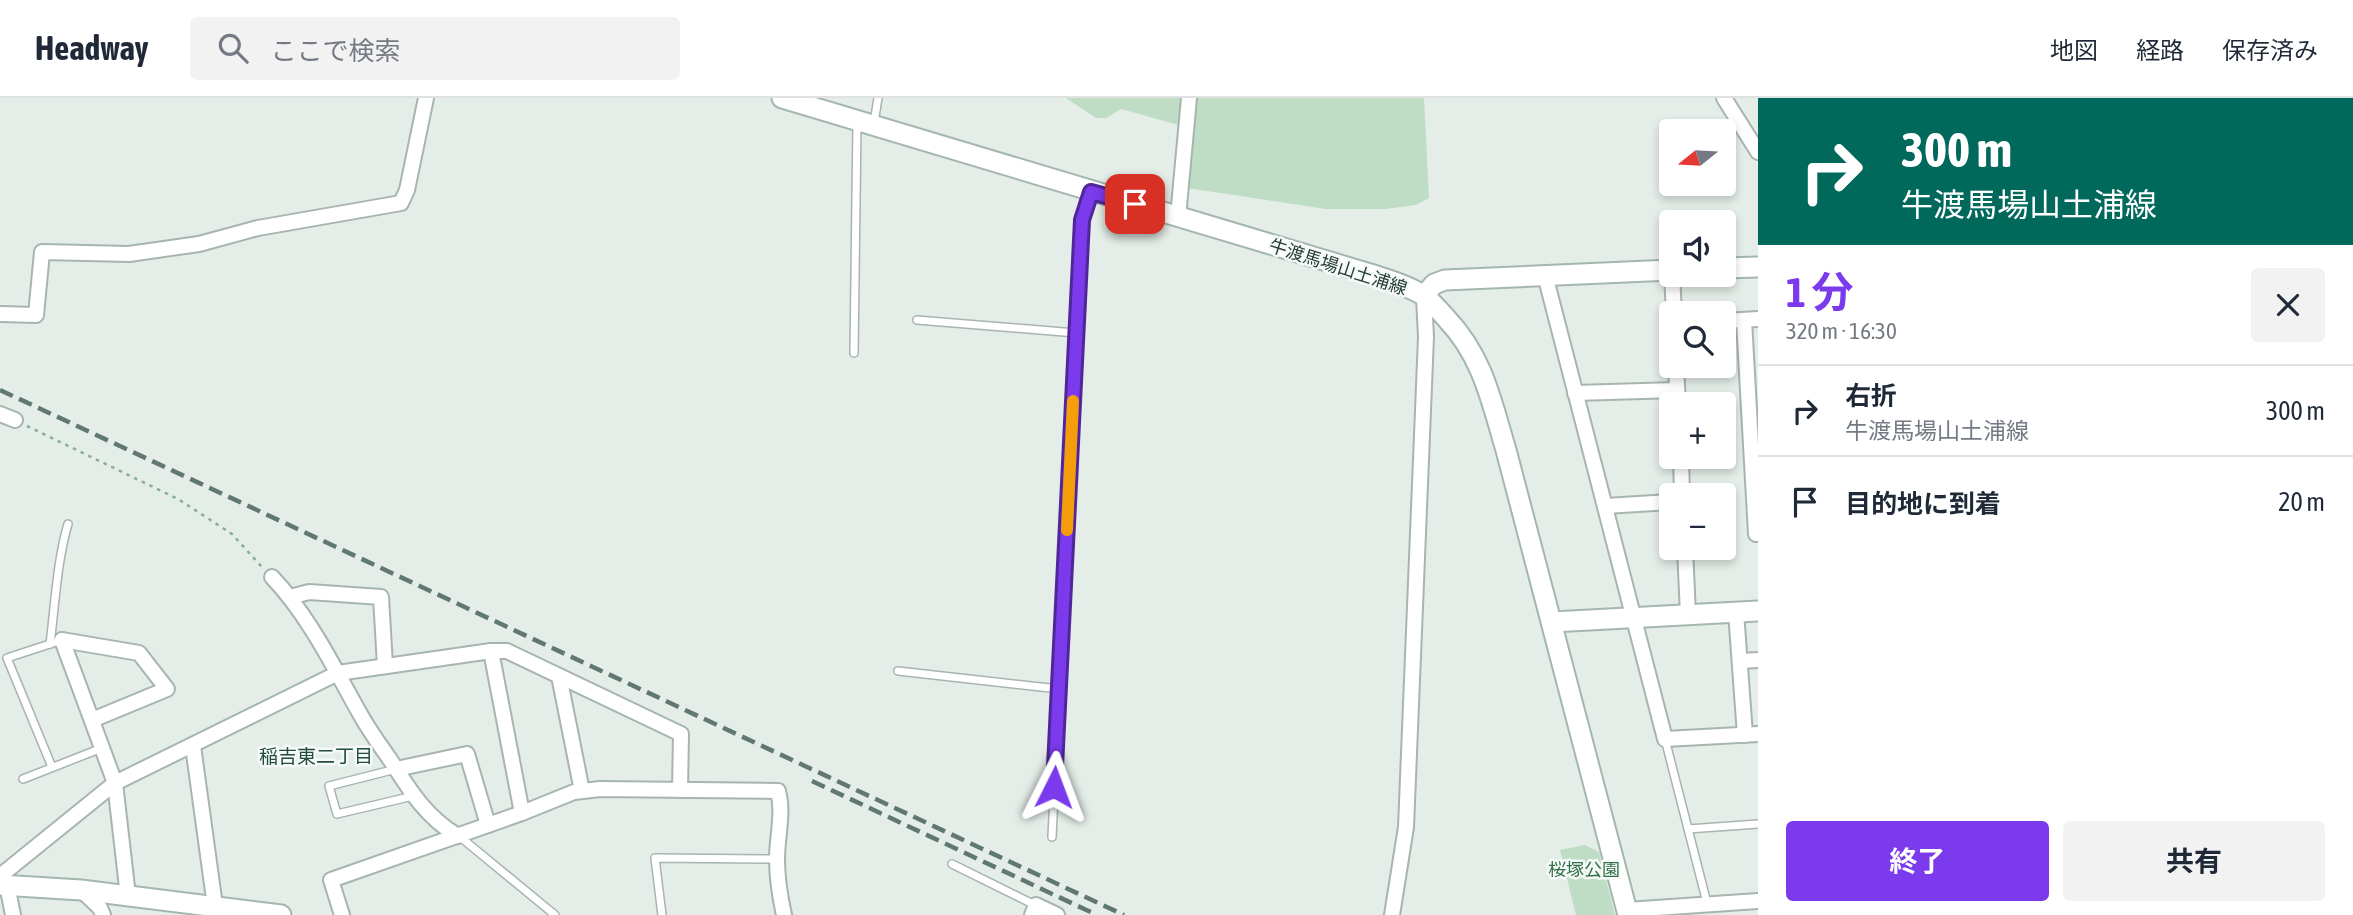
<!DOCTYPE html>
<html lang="ja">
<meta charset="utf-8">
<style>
:root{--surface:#fff;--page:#f2f2f3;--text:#1f2937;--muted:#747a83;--line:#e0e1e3;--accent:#7c3aed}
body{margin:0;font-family:"Asap Condensed","Noto Sans JP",sans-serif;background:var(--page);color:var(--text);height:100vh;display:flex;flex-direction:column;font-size:26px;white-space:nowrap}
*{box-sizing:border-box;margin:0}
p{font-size:23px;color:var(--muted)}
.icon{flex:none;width:38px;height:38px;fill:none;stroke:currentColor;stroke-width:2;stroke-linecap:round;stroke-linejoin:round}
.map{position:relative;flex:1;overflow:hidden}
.panel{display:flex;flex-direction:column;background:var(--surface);width:595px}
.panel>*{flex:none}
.banner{background:#00695c;color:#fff;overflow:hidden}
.needle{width:46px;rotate:252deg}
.buttons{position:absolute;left:1659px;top:21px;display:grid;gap:14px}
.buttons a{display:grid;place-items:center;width:77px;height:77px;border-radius:7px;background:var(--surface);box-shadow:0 4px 10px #0003;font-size:35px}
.pin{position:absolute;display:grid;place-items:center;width:60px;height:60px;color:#fff;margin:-30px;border-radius:14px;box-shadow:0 4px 10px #0006}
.me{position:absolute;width:77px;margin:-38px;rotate:3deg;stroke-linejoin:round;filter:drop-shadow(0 0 5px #0008)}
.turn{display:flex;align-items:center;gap:24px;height:147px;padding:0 28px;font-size:32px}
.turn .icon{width:91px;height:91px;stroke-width:2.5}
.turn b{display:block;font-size:49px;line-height:60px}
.round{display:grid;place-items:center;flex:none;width:74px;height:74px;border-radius:7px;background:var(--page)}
.head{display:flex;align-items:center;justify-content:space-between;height:119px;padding:0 28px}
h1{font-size:42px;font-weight:700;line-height:52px;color:var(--accent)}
.primary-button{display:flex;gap:14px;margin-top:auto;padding:14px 28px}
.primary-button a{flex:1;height:80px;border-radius:7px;background:var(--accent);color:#fff;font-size:28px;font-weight:700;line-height:80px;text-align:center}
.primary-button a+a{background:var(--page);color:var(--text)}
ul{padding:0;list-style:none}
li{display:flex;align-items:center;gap:21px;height:91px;padding:0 28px;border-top:2px solid var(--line)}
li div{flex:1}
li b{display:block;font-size:26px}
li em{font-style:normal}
header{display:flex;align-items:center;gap:42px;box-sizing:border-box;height:98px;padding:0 35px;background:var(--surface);border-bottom:2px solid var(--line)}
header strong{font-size:33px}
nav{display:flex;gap:38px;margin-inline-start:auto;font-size:24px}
.search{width:490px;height:63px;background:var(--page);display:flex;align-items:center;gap:18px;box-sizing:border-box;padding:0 24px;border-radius:7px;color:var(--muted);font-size:26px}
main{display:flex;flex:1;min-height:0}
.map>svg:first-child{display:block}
.green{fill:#bfdcc5}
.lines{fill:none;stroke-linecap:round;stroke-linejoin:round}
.lane-casing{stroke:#a7b5af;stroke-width:10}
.street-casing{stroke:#a7b5af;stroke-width:18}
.secondary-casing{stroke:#a4b7af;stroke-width:23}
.path{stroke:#88ad9f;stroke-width:2.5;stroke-dasharray:3.5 5;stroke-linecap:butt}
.lane{stroke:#fff;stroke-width:7}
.street{stroke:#fff;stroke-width:14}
.secondary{stroke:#fff;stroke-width:19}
.rail{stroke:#607870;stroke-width:4.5;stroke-dasharray:14 7;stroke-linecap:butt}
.route-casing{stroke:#51269a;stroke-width:18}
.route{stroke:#7c3aed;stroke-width:12}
.slow{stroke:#f59e0b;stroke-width:12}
.labels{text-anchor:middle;stroke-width:5;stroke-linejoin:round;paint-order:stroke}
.street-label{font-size:18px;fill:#253d35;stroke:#f5f9f7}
.park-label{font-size:18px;fill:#337047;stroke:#f5f9f7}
.neighbourhood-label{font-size:19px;fill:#234d40;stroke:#f5f9f7}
</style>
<header>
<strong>Headway</strong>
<div class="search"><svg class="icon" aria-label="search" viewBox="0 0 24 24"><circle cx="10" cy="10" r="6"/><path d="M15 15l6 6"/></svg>ここで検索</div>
<nav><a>地図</a><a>経路</a><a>保存済み</a></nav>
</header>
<main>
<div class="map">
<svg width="1758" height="817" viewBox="0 0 1758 817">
<rect width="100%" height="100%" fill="#e4ede8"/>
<g class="green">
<polygon points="1066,0 1186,0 1182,28 1121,11 1106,20 1096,20"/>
<polygon points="1193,0 1424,0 1429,100 1416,107 1385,111 1326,111 1187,90"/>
<polygon points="1585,747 1599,754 1615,817 1576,817 1560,752"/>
</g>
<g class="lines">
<defs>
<g id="lane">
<polyline points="874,25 878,0"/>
<polyline points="917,222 1076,235"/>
<polyline points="854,255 857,25"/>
<path d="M50 546C55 507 57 463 68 426"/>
<polyline points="898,573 1059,591"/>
<polyline points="1665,641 1707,805"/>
<polyline points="52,669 7,560 62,542"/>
<polyline points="396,671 329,688 337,716 413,698"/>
<polyline points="23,681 102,650"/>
<polyline points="1688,731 1758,726"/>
<polyline points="459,738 555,817"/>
<polyline points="1052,739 1082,122 1091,95"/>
<polyline points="952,766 1035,807"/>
<polyline points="662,817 655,760 777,761"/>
</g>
<g id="street">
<polyline points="1724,0 1758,54"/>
<polyline points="1178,119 1189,0"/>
<polyline points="1545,177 1665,641 1758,636"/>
<polyline points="1672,177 1674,215"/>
<polyline points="0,216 36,217 42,154 129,156 199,146 258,130 401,105 407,92 426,0"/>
<polyline points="1744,222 1756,436 1758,435"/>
<polyline points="1724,223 1758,221"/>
<polyline points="1676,268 1678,306"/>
<polyline points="1575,295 1677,292"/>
<polyline points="0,316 15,322"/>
<polyline points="1681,359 1682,397"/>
<polyline points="1605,408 1671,404"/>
<polyline points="1685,450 1688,517"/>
<path d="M272 479C309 518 333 568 359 614 368 631 380 647 391 663 410 693 427 720 458 738"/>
<polyline points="290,499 309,494 381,499 385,568"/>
<polyline points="1736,514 1745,637"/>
<polyline points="62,542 115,685 128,798"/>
<polyline points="62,542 139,555 167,591 92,622"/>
<polyline points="491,553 522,715"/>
<polyline points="1741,563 1758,562"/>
<polyline points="559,578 582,693"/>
<polyline points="193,648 215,808"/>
<polyline points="396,671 467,656 488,727"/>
<polyline points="0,778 115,685 338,575 491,553 507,553 681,636 680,692"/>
<polyline points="7,787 13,817"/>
<polyline points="81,792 100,810 103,817"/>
<polyline points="1627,812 1758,803"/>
<path d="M342 817 331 782 522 715 574 694 600 691 778 693C784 715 777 738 777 761 777 780 780 799 784 817"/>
<polyline points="1032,817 1036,807 1057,817"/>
<polyline points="1392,817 1406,729 1426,239 1424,198"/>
</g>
<g id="secondary">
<path d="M782 0 1367 175C1386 181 1406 187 1423 197 1431 203 1439 212 1446 220 1483 259 1491 302 1506 352L1628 817"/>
<polyline points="1724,170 1758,169"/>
<polyline points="1424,198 1434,186 1445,182 1671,172"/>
<polyline points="1552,524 1758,513"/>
<polyline points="0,787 81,792 281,817"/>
</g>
</defs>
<use href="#lane" class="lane-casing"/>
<use href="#street" class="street-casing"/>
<use href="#secondary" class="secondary-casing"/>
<polyline class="path" points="27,328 178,401 232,436 262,469"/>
<use href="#lane" class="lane"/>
<use href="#street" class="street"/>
<use href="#secondary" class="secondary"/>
<g class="rail">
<polyline points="0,292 1124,817"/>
<polyline points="812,683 1097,817"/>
</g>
</g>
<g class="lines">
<defs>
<polyline id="route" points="1054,689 1082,122 1091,94 1135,106"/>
</defs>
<use href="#route" class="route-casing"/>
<use href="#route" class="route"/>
<polyline class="slow" points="1067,432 1073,303"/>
</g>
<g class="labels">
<g class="street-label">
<text transform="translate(1338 169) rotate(18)" y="6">牛渡馬場山土浦線</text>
</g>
<g class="park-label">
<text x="1584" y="778">桜塚公園</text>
</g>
<g class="neighbourhood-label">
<text x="316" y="665">稲吉東二丁目</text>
</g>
</g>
</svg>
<div class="buttons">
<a><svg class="needle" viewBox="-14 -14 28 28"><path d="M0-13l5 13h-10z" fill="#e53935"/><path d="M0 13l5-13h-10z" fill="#747a83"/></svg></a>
<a><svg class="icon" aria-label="sound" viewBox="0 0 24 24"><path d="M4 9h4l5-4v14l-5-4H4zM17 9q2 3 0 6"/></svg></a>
<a><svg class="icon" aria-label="search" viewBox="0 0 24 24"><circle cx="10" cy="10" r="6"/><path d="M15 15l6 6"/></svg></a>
<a>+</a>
<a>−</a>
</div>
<div class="pin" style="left:1135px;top:106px;background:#d93025"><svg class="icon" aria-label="arrive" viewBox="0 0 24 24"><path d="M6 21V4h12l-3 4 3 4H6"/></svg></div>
<svg class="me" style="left:1054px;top:689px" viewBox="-20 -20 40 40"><path d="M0-17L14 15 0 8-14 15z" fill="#7c3aed" stroke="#fff" stroke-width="4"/></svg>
</div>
<section class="panel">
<div class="banner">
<div class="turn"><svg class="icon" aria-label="right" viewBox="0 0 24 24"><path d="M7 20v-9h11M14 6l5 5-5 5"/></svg><div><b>300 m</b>牛渡馬場山土浦線</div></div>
</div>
<div class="head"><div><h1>1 分</h1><p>320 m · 16:30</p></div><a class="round"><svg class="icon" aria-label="close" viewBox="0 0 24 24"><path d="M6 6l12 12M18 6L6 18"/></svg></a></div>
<ul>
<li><svg class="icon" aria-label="right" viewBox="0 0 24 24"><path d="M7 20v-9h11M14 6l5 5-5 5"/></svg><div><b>右折</b><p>牛渡馬場山土浦線</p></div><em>300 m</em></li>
<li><svg class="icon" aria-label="arrive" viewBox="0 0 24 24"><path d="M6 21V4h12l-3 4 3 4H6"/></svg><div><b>目的地に到着</b></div><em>20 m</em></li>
</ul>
<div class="primary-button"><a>終了</a><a>共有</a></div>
</section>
</main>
